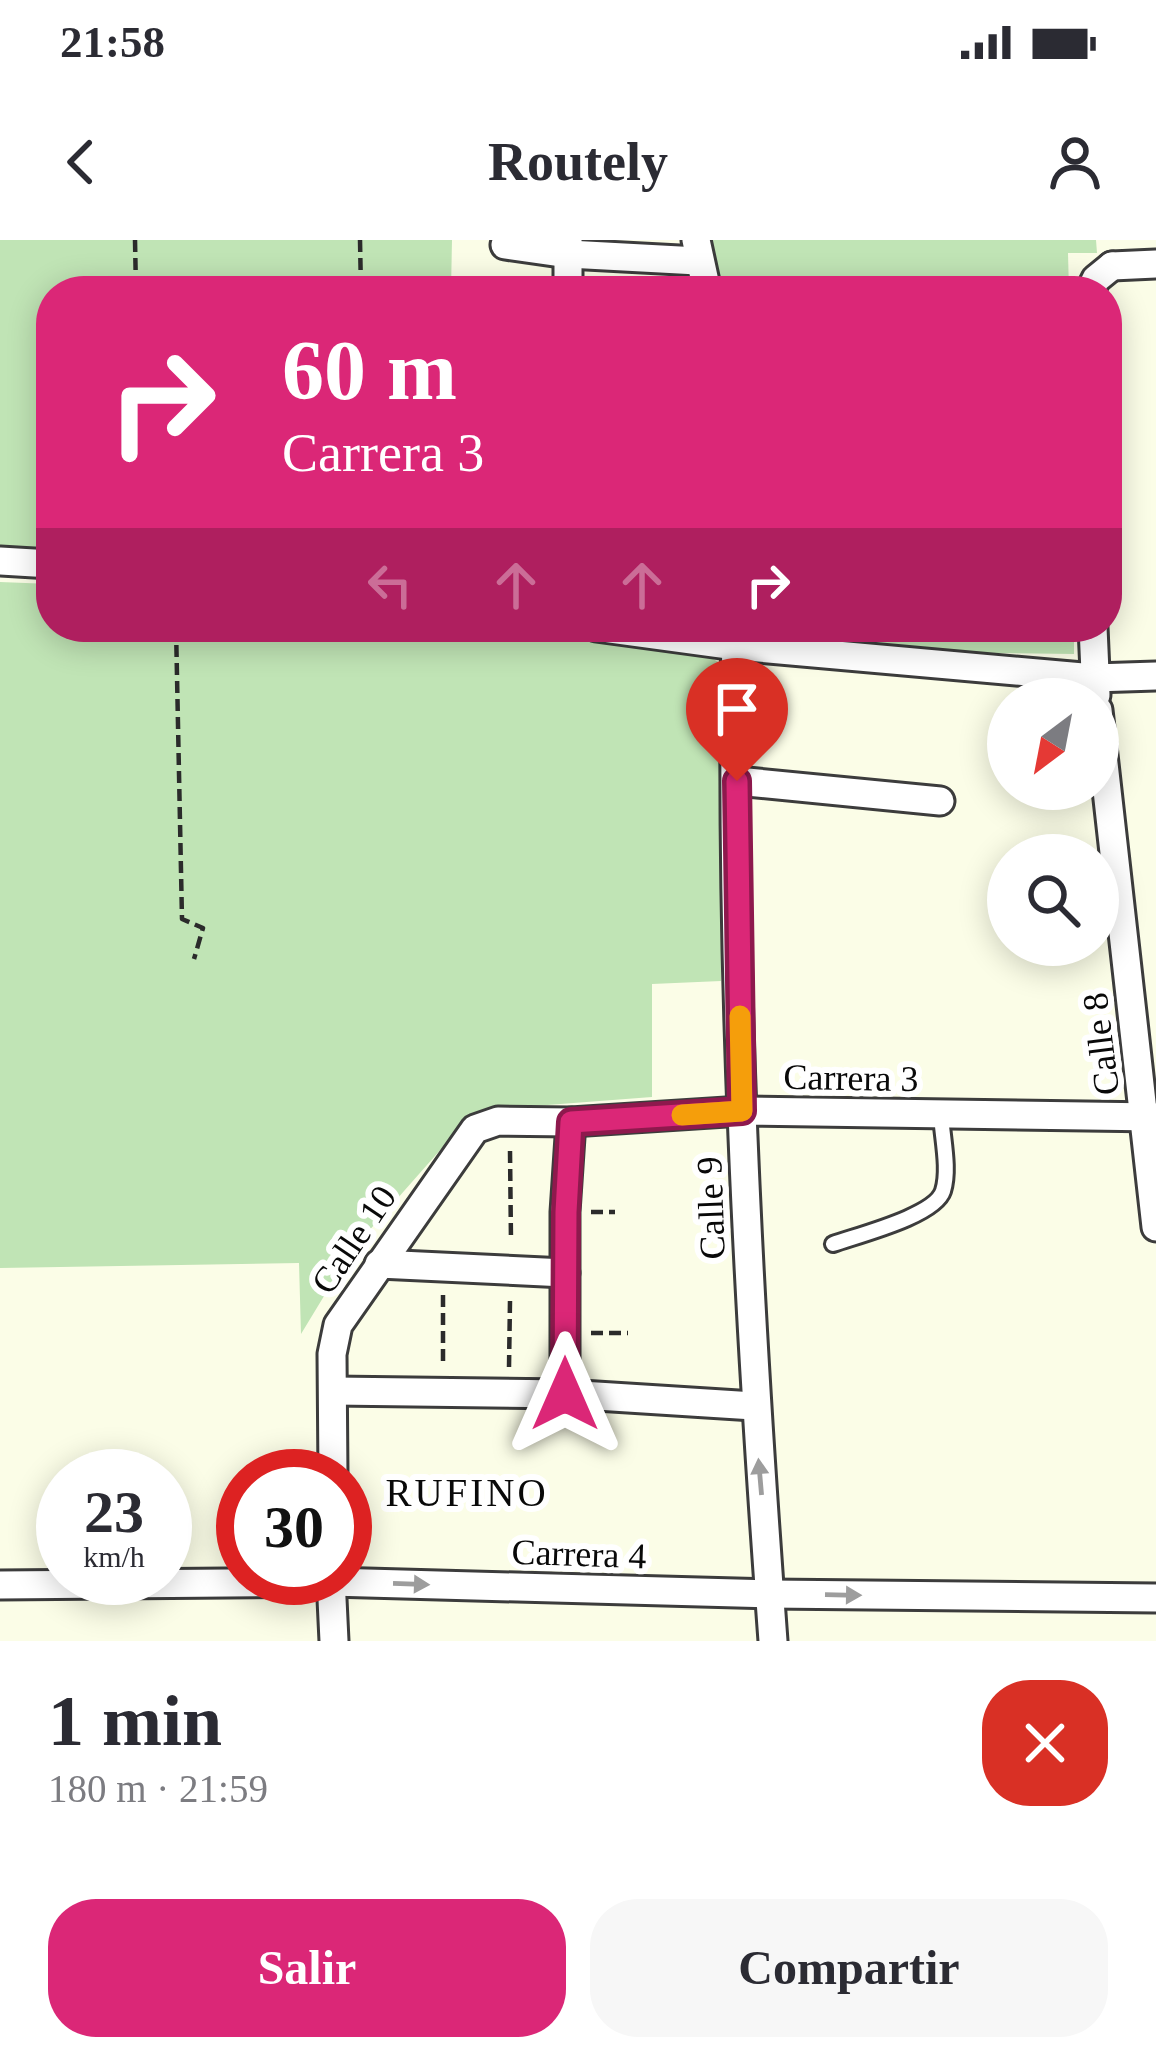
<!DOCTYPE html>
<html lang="es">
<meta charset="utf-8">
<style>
:root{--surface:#fff;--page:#f7f7f7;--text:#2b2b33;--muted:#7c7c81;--accent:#db2777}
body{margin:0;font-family:"Times New Roman",serif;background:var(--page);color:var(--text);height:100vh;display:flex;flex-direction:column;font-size:45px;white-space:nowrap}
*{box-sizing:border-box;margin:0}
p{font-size:39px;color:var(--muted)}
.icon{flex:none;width:66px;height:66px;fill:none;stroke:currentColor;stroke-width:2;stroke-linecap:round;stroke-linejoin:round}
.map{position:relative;height:1401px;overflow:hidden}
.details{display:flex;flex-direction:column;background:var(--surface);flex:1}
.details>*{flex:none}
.hud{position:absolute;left:36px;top:36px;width:1086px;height:366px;border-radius:48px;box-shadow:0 6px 30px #0003;background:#db2777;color:#fff;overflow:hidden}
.needle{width:78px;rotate:212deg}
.fabs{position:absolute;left:987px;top:438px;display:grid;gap:24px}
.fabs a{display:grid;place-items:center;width:132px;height:132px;border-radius:50%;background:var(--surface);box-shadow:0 6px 30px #0003;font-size:60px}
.speed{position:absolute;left:36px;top:1209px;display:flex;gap:24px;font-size:60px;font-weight:700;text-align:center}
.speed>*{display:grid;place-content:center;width:156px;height:156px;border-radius:50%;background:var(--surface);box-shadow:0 6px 30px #0003;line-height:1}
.speed small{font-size:30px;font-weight:400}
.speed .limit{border:18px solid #d22;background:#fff;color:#111}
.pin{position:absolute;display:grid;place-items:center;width:102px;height:102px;color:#fff;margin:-123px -51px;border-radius:50% 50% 50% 0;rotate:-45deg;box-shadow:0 0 12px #0007}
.pin .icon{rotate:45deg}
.me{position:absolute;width:132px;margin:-66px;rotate:0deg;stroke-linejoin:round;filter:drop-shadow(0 0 9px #0008)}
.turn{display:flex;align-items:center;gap:42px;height:252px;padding:0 48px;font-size:54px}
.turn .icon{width:156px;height:156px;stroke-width:2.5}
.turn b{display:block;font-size:84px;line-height:102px}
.lanes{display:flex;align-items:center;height:114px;padding:0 48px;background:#0003;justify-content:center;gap:60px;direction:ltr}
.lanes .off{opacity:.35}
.round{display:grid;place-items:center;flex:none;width:126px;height:126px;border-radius:48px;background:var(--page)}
.overview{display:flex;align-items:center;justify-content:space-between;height:204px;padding:0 48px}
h1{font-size:72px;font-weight:700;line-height:90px}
.action{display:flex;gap:24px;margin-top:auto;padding:24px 48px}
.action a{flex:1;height:138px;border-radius:48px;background:var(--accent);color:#fff;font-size:48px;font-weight:700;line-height:138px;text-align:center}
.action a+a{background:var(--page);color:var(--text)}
.status{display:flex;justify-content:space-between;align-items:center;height:84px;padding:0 60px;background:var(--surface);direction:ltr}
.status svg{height:33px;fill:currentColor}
header{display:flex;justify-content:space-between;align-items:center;height:156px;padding:0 48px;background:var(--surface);font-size:54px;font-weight:700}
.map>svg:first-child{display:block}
.green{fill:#c0e4b5}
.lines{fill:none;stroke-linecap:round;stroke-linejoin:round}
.lane-casing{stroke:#3c3c3c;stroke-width:20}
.street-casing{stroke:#3c3c3c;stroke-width:33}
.path{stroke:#2b2b2b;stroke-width:4.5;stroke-dasharray:12 6;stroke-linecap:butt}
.lane{stroke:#fff;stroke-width:14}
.street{stroke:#fff;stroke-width:27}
.oneway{fill:#9d9d9d}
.route-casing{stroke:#8e194d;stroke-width:30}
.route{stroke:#db2777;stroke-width:21}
.slow{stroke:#f59e0b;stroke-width:21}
.labels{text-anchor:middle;stroke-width:12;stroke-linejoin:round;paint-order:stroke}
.street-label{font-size:36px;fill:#090909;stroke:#fff}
.neighbourhood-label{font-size:39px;letter-spacing:3px;fill:#090909;stroke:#fff}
</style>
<div class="status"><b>21:58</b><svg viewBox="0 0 49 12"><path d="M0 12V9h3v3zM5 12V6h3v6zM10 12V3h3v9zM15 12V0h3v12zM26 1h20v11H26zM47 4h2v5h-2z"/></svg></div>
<header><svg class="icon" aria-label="back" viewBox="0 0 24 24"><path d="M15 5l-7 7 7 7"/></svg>Routely<svg class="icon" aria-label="person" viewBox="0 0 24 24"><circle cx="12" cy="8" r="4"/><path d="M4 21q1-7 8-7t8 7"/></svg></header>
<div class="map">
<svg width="1156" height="1401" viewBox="0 0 1156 1401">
<rect width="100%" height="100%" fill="#fbfde7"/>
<g class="green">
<polygon points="0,0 452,0 451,51 51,51 51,308 0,307"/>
<polygon points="707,0 1096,0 1097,13 1068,13 1069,51 714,51"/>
<polygon points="0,342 51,344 51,387 486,387 705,414 718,422 726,436 721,741 652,744 652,857 481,870 464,883 352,1010 301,1094 299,1023 0,1028"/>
<polygon points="749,387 1074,387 1074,414 924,412"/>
</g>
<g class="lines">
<defs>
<path id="lane" d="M833 1004C858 995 935 976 943 951 950 929 942 897 941 874"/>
<g id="street">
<polyline points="568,0 568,51"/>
<polyline points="696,0 707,51"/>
<polyline points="505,5 568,14 698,21"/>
<polyline points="1112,26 1156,24"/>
<polyline points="1090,51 1096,39 1112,26"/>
<polyline points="0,321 51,324"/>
<polyline points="596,387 736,406 1094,438 1156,436"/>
<path d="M736 387C730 725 748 1064 773 1401"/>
<polyline points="1093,387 1096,455"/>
<polyline points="1098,470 1156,987"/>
<polyline points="737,541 940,561"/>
<polyline points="379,1024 565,1033"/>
<polyline points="334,1151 565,1154 754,1166"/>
<polyline points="565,1154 565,972 571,882"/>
<polyline points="333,1236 332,1114 338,1085 475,889 498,881 571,882 742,871 1156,877"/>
<polyline points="331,1338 334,1401"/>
<polyline points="0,1345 331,1342 769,1354 1156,1358"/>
</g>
</defs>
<use href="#lane" class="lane-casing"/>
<use href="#street" class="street-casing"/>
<g class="path">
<polyline points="135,0 136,51"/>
<polyline points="360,0 361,51"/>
<polyline points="176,387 182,679 203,688 194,719"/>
<polyline points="510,911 511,1001"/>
<polyline points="591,972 615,972"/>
<polyline points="443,1055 443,1127"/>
<polyline points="591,1093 628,1093"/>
<polyline points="509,1127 510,1061"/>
</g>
<use href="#lane" class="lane"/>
<use href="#street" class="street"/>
</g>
<defs><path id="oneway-solid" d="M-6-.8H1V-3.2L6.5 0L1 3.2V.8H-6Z" transform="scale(3)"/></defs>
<g class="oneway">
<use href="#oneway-solid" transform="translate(760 1237) rotate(-95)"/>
<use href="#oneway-solid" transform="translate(411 1344) rotate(2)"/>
<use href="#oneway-solid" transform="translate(843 1355) rotate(1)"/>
</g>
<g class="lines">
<defs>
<polyline id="route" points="565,1154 566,972 571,882 742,871 737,541"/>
</defs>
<use href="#route" class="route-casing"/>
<use href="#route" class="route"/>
<polyline class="slow" points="682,875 742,871 740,776"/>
</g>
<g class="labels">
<g class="street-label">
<text transform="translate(1100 804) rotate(-97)" y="13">Calle 8</text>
<text transform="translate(851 837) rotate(1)" y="13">Carrera 3</text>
<text transform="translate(710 968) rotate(-92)" y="13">Calle 9</text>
<text transform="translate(353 999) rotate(-56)" y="13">Calle 10</text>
<text transform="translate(579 1313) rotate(2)" y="13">Carrera 4</text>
</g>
<g class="neighbourhood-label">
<text x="467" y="1266">RUFINO</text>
</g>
</g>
</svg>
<div class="fabs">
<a><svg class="needle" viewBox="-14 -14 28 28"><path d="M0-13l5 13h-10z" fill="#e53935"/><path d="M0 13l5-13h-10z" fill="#7c7c81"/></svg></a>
<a><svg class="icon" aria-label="search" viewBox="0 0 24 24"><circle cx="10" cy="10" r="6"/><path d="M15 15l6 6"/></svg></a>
</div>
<div class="speed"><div>23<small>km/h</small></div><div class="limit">30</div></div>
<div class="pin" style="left:737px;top:541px;background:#d93025"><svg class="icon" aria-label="arrive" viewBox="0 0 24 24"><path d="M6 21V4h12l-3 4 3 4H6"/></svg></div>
<svg class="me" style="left:565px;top:1154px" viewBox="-20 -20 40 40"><path d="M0-17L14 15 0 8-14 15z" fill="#db2777" stroke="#fff" stroke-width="4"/></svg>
<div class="hud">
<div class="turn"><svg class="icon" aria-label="right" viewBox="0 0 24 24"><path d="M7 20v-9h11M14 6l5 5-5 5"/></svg><div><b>60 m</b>Carrera 3</div></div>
<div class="lanes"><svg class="icon off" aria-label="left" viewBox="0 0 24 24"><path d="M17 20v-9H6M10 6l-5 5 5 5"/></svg><svg class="icon off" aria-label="ahead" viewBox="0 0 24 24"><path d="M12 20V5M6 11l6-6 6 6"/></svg><svg class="icon off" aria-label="ahead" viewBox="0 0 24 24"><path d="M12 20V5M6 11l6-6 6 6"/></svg><svg class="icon" aria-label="right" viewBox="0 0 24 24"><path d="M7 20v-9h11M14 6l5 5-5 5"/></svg></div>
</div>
</div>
<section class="details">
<div class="overview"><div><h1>1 min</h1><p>180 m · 21:59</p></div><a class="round" style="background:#d93025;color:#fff"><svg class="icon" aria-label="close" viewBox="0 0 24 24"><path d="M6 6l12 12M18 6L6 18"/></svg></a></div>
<div class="action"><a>Salir</a><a>Compartir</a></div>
</section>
